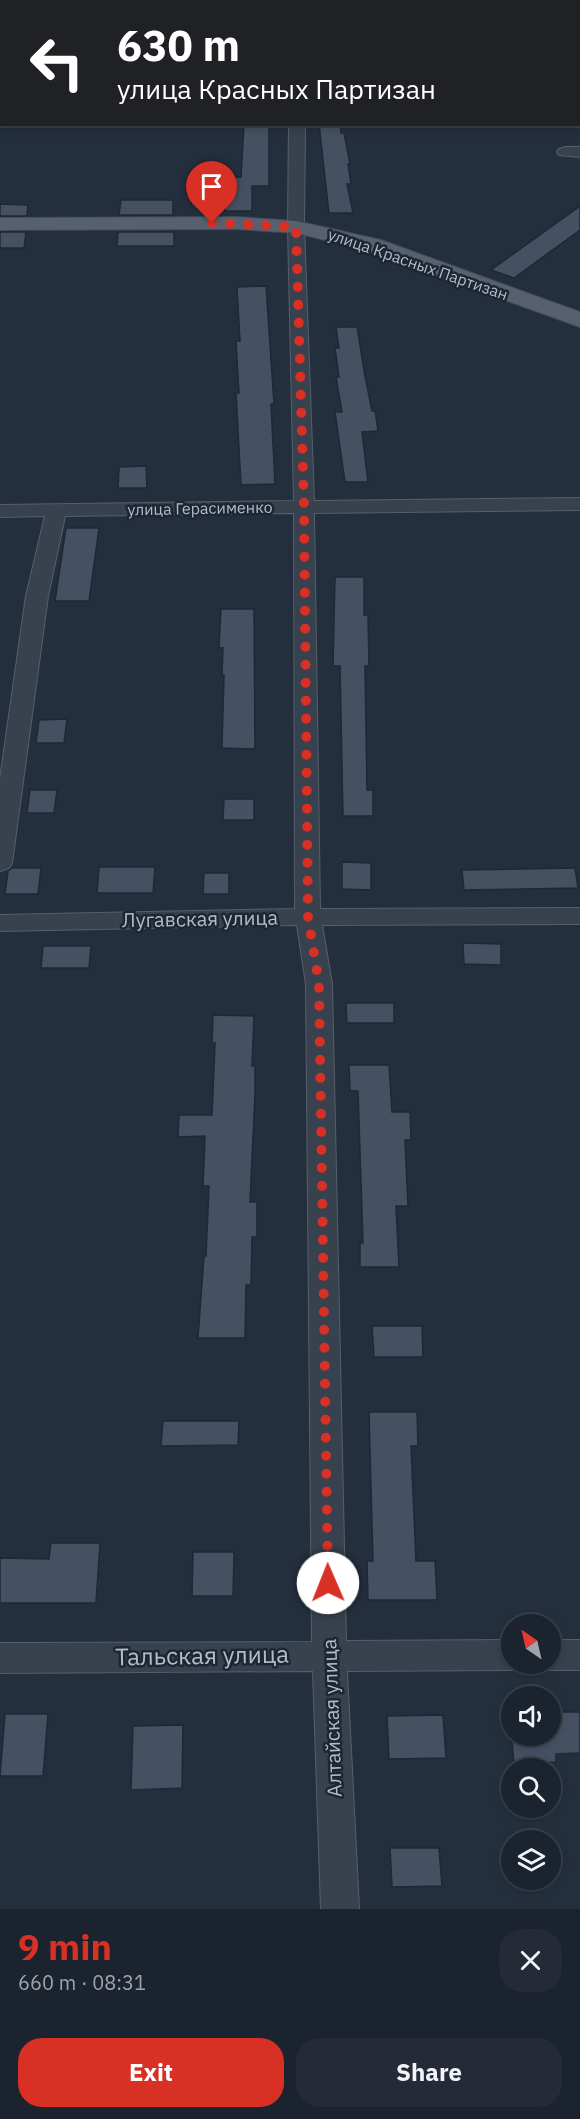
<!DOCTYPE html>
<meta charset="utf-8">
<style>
:root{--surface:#1b232e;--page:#242b36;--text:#f1f3f6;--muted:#a0a4aa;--line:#39404a;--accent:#d93025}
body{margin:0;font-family:"IBM Plex Sans",sans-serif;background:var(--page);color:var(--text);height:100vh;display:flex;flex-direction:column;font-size:22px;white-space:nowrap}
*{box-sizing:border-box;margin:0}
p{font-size:20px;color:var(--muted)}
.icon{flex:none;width:33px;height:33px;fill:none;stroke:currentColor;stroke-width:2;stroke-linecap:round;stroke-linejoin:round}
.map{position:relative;height:1909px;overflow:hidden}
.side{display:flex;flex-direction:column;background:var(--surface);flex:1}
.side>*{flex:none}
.banner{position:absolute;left:0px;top:0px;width:580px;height:126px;box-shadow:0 3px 9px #0003,0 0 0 2px var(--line);background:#202124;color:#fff;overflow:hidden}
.needle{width:39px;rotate:326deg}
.tools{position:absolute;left:501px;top:1614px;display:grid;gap:12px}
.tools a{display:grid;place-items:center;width:60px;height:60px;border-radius:50%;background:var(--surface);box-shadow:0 3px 9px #0003,0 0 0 2px var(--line);font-size:30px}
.pin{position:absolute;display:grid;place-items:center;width:51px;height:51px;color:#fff;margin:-62px -26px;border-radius:50% 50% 50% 0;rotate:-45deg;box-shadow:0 0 6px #0007}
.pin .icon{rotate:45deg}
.me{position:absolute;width:66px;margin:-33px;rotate:359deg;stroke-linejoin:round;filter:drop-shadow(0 0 4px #0008)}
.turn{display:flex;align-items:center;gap:21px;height:126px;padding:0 18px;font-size:27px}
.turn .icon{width:78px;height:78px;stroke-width:2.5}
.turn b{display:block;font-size:42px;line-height:51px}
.round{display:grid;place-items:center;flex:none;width:63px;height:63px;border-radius:24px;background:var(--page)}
.overview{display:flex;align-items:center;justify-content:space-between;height:102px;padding:0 18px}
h1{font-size:36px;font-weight:700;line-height:45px;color:var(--accent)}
.cta{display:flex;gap:12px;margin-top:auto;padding:12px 18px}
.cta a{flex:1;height:69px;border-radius:24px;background:var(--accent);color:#fff;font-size:24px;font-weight:700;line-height:69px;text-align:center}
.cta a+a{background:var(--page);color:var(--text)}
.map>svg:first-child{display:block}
.building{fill:#455162;stroke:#1f2835;stroke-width:1.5}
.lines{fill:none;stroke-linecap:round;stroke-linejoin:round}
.minor-casing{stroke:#565f6c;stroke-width:2}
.major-casing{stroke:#414a57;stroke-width:2}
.minor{fill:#38414e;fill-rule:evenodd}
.major{fill:#56606e;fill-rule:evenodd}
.route{stroke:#d93025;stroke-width:10;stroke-dasharray:0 18}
.labels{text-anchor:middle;stroke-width:5;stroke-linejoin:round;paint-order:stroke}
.far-street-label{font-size:16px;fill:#b4bcc9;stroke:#1d2633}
.street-label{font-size:20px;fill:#b4bcc9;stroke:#1d2633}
.near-street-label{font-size:24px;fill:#b4bcc9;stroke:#1d2633}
</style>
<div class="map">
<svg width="580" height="1909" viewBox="0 0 580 1909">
<rect width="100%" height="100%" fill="#242f3e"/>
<g class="building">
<polygon points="244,124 269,124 269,186 252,186 252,211 225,211 226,177 241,177"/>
<polygon points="319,124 340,124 341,133 344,133 350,164 348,164 351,184 347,184 353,213 329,213"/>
<polygon points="121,200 173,200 173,215 119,215"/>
<polygon points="0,204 28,205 27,216 0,216"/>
<polygon points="580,206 580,230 514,278 491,270"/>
<polygon points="0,232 26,232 24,248 0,248"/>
<polygon points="118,232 174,232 174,246 117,246"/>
<polygon points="266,286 274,404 271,404 275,484 241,485 236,393 239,393 236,341 240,341 237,287"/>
<polygon points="336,327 357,327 365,376 372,411 375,411 378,431 362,432 368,482 345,482 335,412 342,412 336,377 339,377 335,348 339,348"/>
<polygon points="146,466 147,488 118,488 119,467"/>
<polygon points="66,528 99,528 89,601 55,601"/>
<polygon points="335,577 364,577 364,615 368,615 369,666 365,666 367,790 373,790 373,816 343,816 340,666 333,666"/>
<polygon points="221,609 254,609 255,749 222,748 224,675 222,675 223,648 219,648"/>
<polygon points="67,719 64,743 36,743 39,720"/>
<polygon points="30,790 57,790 54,813 27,813"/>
<polygon points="224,799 254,799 254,820 223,820"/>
<polygon points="342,862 371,863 371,890 342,889"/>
<polygon points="99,867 155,867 153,893 97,893"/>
<polygon points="12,868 41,868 38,894 5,894 8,871"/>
<polygon points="575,868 578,888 464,890 462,870"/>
<polygon points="204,873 229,873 229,894 203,894"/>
<polygon points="463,943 501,944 501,965 464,964"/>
<polygon points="43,946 91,946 89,968 41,968"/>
<polygon points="346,1003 394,1003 394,1023 347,1023"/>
<polygon points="213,1015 254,1016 252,1066 255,1066 255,1094 250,1202 257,1202 257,1237 252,1237 251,1285 246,1285 245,1338 198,1338 204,1256 206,1256 209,1186 203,1186 205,1136 178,1137 179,1115 212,1115 215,1043 212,1043"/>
<polygon points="349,1065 389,1065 392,1112 410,1112 411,1140 405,1140 408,1206 396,1206 399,1267 360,1267 360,1243 363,1243 358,1091 350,1091"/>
<polygon points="372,1326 422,1326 423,1357 374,1357"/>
<polygon points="369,1412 417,1412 418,1446 411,1446 416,1561 435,1561 437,1600 368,1600 367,1561 373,1561"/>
<polygon points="163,1421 239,1421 238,1445 161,1446"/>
<polygon points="51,1543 100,1543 96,1603 0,1603 0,1558 49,1559"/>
<polygon points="193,1552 234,1552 233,1596 192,1596"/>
<polygon points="550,1712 580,1712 580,1753 556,1754 556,1762 514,1763 509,1713 512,1713 512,1736 550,1736"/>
<polygon points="5,1714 48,1714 43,1776 0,1776"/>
<polygon points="443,1715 446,1758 389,1759 387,1716"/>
<polygon points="183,1725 182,1788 131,1790 133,1726"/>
<polygon points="390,1848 439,1848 442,1886 392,1887"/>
</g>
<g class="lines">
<defs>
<g id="minor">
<rect x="145" y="0" width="14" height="2"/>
<rect x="293" y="0" width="14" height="2"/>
<rect x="579" y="9" width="1" height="8"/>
<rect x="579" y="69" width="1" height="8"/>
<rect x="0" y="72" width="2" height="8"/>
<polygon points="289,124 305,124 304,227 314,501 580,498 580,510 314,513 320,909 580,908 580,924 322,925 332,984 346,1641 512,1640 512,1664 525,1664 512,1670 347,1671 359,1909 321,1909 313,1671 0,1673 0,1643 312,1642 306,984 297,925 0,931 0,915 295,909 294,513 65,516 48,596 12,863 9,868 0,871 0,779 26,596 45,516 0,517 0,505 294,501 288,227"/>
<polygon points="565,147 580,147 580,157 559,155 557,152 559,149"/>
<polygon points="550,1640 580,1640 580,1670 550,1670 538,1665 537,1664 550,1664"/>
</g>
<polygon id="major" points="236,217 296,221 381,240 580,312 580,327 366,250 296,233 236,229 0,230 0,218"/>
</defs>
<use href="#minor" class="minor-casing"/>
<use href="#major" class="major-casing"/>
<use href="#minor" class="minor"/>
<use href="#major" class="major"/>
</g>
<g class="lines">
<polyline class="route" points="212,223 296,227 304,507 308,917 319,984 328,1583"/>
</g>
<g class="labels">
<g class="far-street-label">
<text transform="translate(418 264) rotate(19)" y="6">улица Красных Партизан</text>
<text transform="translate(200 508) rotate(-1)" y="6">улица Герасименко</text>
</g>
<g class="street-label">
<text transform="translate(200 919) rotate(-1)" y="7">Лугавская улица</text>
<text transform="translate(332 1718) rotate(-92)" y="7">Алтайская улица</text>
</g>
<g class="near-street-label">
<text transform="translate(202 1656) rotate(-1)" y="8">Тальская улица</text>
</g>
</g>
</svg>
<div class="tools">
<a><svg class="needle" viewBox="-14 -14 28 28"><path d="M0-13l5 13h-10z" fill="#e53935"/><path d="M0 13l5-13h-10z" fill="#a0a4aa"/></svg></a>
<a><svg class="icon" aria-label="sound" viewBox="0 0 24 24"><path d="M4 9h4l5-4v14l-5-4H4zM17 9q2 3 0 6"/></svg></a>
<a><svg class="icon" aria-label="search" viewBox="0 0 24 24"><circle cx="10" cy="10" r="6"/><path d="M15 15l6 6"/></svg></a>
<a><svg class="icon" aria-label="layers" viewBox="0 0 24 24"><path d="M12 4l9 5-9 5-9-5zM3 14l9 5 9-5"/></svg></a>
</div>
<div class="pin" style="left:212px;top:223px;background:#d93025"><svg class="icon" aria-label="arrive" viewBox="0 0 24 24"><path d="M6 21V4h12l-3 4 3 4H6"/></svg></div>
<svg class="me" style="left:328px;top:1583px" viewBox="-20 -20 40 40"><circle r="19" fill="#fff"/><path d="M0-13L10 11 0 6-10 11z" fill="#d93025"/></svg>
<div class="banner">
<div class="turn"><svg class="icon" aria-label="left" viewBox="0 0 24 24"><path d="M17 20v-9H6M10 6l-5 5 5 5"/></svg><div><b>630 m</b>улица Красных Партизан</div></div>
</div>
</div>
<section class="side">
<div class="overview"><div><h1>9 min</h1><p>660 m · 08:31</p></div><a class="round"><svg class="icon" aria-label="close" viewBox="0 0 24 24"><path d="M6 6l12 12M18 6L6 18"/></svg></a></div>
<div class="cta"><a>Exit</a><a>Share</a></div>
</section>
